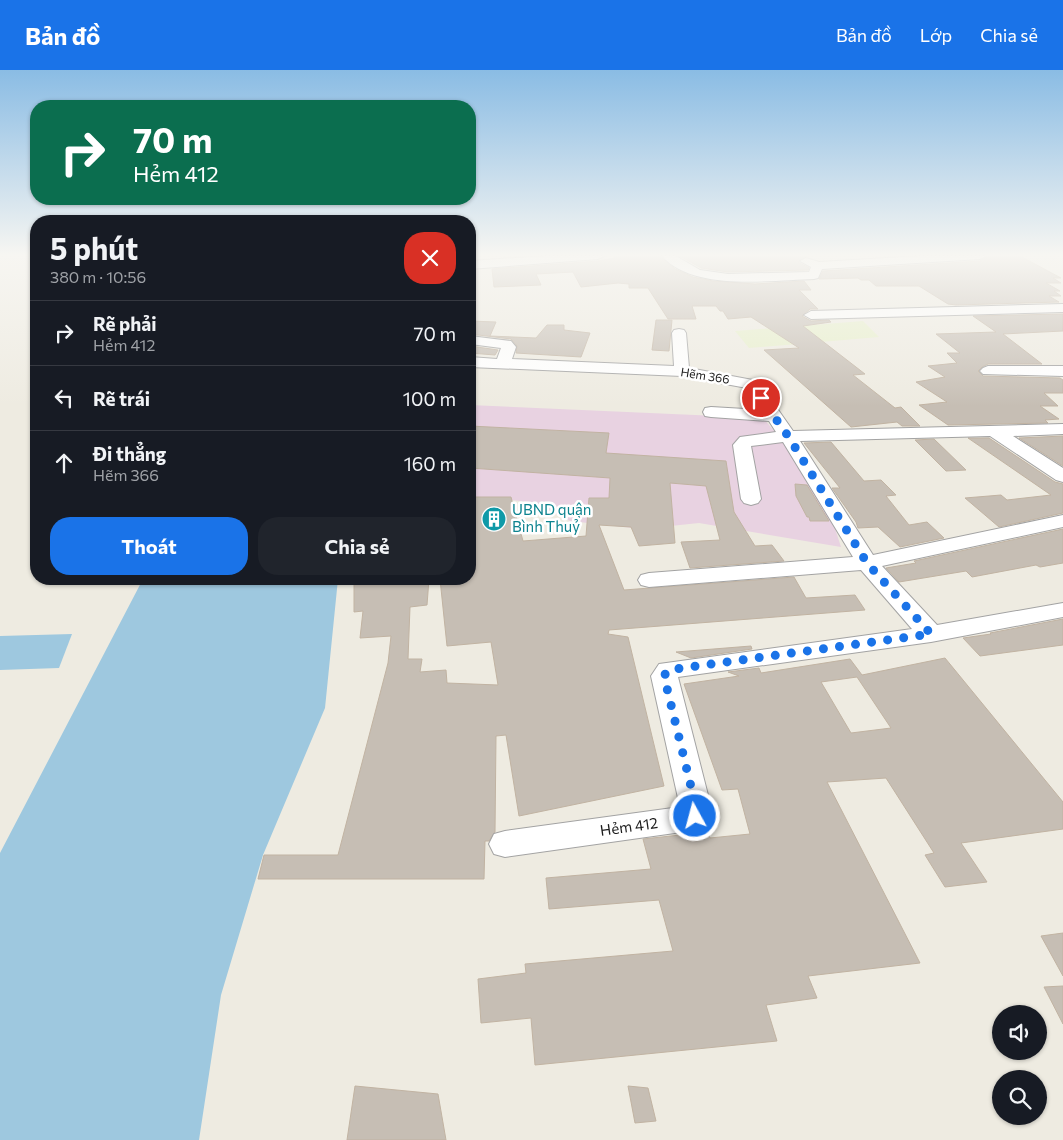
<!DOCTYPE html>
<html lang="vi">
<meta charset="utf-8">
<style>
:root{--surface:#171b24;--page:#20242c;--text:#f1f3f6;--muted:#9ea1a6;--line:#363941;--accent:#1a73e8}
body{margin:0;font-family:Commissioner,sans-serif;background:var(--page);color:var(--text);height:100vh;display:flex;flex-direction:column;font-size:19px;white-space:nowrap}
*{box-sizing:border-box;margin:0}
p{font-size:16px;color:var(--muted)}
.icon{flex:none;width:28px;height:28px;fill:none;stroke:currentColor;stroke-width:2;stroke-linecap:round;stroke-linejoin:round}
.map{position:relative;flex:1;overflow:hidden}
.panel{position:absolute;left:30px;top:145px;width:446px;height:370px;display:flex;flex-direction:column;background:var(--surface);border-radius:20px;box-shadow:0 1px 4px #0004}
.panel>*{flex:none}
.guide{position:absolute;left:30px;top:30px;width:446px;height:105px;border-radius:20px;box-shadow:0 1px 4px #0004;background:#0b6e4f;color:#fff;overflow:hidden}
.controls{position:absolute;left:992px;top:935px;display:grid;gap:10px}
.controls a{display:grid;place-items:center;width:55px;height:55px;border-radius:50%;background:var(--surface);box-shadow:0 1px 4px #0004;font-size:25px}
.pin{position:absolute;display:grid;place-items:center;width:42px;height:42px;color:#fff;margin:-21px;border:2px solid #fff;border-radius:50%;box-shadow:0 1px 5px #0007}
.me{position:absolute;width:55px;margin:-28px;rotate:353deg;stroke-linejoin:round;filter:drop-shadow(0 0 4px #0008)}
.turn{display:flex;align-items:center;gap:18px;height:105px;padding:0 20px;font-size:22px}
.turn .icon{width:65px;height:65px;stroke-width:2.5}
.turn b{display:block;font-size:35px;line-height:42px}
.round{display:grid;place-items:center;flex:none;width:52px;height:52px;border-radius:20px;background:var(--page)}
.headline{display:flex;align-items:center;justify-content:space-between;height:85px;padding:0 20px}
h1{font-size:30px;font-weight:700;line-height:38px}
.button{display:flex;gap:10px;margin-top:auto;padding:10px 20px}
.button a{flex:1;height:58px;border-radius:20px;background:var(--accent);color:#fff;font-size:20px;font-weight:700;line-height:58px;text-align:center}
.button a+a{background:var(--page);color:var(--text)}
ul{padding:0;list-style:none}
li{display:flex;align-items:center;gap:15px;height:65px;padding:0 20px;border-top:1px solid var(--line)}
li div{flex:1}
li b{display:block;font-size:19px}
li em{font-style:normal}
header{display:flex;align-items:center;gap:30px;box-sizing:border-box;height:70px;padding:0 25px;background:var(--accent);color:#fff}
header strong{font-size:24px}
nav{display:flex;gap:28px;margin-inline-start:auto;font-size:18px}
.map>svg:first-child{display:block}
.industrial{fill:#e8d2e1}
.farmland{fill:#e7efca}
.water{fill:#9ec8df}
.building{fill:#c6beb4;stroke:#c1b3a2;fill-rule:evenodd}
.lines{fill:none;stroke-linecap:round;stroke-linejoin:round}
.minor-casing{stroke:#a3a3a3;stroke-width:2}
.minor{fill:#fff;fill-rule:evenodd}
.route{stroke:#1a73e8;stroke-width:9;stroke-dasharray:0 16.2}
.labels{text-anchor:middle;stroke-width:5;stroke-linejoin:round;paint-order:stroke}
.far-street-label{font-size:12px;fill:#1c1c1c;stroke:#fff}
.culture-label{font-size:15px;fill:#0d838f;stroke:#fff;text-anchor:start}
.street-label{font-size:15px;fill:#1c1c1c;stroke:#fff}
</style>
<header>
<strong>Bản đồ</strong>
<nav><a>Bản đồ</a><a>Lớp</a><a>Chia sẻ</a></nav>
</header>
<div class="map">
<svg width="1063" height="1070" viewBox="0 0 1063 1070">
<rect width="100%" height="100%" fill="#eeebe1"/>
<polygon class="industrial" points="470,335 763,348 821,415 841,477 699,453 642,459 570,451 535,433 490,427 470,428"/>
<polygon class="farmland" points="863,251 879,267 749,278 735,261"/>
<g class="water">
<polygon points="143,509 338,509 325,638 263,785 221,925 199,1070 0,1070 0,783"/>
<polygon points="72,564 59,598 0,600 0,566"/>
</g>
<g class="building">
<polygon points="614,186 660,186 675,199 693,207 713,211 755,214 804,211 811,220 799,220 818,239 810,239 802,246 811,251 829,250 831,252 803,256 865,304 853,305 895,338 901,337 920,356 902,356 897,352 851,357 764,280 799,278 751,247 728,249 723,241 720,241 716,236 692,236 696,249 668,249 648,218 629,218 629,214 618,213 581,217 573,202 536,204 541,215 494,217 492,199 598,191 615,188"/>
<polygon points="680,186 807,186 798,192 809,198 808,200 728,202 701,198"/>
<polygon points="988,186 1020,186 1061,208 1053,208 1061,213 1046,213 1060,221 1054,221 1061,226 1049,226 1059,232 956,235 948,234 919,216 876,216 869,210 861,210 858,208 819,209 823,201 980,191"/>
<polygon points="1063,244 1063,261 1003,264 1042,294 988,294 982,297 978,301 983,306 1060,308 1063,310 1063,323 1044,323 1058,336 1040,336 1059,349 1045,350 1048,353 948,355 919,335 947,332 916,312 945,307 928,296 957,293 947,283 960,283 936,264 996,262 973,246"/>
<polygon points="656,250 672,250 669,281 652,280"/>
<polygon points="470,251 496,252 490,266 536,268 547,255 564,255 564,260 590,263 581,287 516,283 517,276 511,269 470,264"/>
<polygon points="470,276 498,280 495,285 470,283"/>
<polygon points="470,356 609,363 606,383 726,391 734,442 755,476 772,475 784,491 690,498 681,472 720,470 706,416 670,413 675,473 639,476 631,457 599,455 624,520 794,507 806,528 855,525 865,540 609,560 608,564 628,567 664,716 519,746 506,665 496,666 495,762 489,771 485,771 484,809 258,809 264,785 338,785 388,593 391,566 360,568 363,541 354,542 354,509 429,509 427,535 410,537 408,589 422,589 420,602 446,600 447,613 498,615 491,572 447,576 440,509 470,509 470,427 511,427 523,471 586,466 589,428 609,428 610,408 470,398"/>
<polygon points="1063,366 1063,396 1019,368"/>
<polygon points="968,368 989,368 1055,412 1063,414 1063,443 999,457 965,428 1001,425 1007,430 1051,425"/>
<polygon points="934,369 966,400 946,401 915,370"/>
<polygon points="831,372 864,411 881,410 896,425 886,426 909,455 927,452 944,468 900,477 878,457 858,458 856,452 832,418 840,418 804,373"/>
<polygon points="795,414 807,415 829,451 810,451 809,447 807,447 796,426"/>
<polygon points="1063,459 1063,493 1040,497 1036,495 972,507 966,501 899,512 886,498 916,493 914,491"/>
<polygon points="1063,549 1063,575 980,586 963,568 991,564 990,563"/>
<polygon points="751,576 752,579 691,588 676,582"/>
<path d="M945 588 1063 732V759L961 773 987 812 945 817 925 785 934 783 886 708 827 712 920 893 808 906 817 928 766 935 777 971 535 995 531 948 481 953 478 909 526 903 525 894 673 881 659 830 549 839 546 808 651 799 643 769 708 762 710 768 750 764 738 719 722 720 684 614 739 606 728 602 759 598 761 603 850 589 862 605ZM857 607 891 658 851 663 821 612Z"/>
<polygon points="1063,863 1063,906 1041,866"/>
<polygon points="1063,916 1063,954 1044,917"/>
<polygon points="355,1016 438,1024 446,1070 347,1070"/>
<polygon points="628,1016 648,1018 656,1051 635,1053"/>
</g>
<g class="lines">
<defs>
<g id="minor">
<polygon points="546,186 604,186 598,189 470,199 470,191"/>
<path d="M662 186H676L700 200 728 204 809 202 811 197 800 191 806 188 819 192 921 186H986L980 189 822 199 818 208 814 209C771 210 694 222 662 186Z"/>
<polygon points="1063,234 1063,242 811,249 804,245 811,241"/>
<polygon points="679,259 684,260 686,263 689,298 758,311 793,361 1063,354 1063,364 1013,366 1063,398 1063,412 1056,410 990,366 800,371 873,485 1063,445 1063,457 882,496 937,555 1063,533 1063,547 931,572 678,607 710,733 711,746 706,755 689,761 505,787 494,784 489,774 494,764 505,761 680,737 651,606 659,594 912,559 861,500 649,517 641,515 638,510 641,505 649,503 853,487 783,372 751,376 761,429 758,433 751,435 744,433 741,429 733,375 740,367 776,362 769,351 711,347 705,346 703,342 705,338 711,337 762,340 747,318 682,306 470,297 470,287 497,289 501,278 470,274 470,266 511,271 516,277 512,289 674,296 672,263 674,260"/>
<polygon points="988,296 1063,296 1063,306 983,304 980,301 983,298"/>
</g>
</defs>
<use href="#minor" class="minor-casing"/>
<use href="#minor" class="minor"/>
</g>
<linearGradient id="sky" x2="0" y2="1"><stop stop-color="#8abce4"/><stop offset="0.55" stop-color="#f7f6f2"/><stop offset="1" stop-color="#f7f6f2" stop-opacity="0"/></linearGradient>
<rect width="1063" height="336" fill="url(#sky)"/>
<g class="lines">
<polyline class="route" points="695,746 695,733 664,606 668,600 931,564 867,493 788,366 761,328"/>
</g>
<defs>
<symbol id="building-disc" viewBox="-11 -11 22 22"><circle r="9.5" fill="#0f9aa8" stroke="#fff"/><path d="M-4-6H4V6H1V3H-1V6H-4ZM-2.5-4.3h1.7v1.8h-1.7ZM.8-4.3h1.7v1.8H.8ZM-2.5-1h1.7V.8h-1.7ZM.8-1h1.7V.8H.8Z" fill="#fff"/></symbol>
</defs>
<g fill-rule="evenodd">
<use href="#building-disc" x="480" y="435" width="28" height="28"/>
</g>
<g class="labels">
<g class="far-street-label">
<text transform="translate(705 306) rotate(9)" y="4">Hẽm 366</text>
</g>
<g class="culture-label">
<text x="512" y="445">UBND quận<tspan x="512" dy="17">Bình Thuỷ</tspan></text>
</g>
<g class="street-label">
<text transform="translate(629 757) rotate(-8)" y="5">Hẻm 412</text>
</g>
</g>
</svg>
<div class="controls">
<a><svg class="icon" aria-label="sound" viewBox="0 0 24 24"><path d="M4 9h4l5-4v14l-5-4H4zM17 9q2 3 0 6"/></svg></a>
<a><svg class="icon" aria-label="search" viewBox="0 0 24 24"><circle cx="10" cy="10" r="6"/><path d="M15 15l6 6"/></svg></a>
</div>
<div class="pin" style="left:761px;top:328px;background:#d93025"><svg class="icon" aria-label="arrive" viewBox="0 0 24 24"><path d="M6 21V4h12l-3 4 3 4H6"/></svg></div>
<svg class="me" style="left:695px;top:746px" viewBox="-20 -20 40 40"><circle r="17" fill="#1a73e8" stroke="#fff" stroke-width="3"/><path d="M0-11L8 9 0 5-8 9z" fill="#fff"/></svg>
<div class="guide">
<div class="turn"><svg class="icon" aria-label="right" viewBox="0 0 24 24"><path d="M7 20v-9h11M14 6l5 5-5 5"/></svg><div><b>70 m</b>Hẻm 412</div></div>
</div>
<section class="panel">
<div class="headline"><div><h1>5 phút</h1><p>380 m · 10:56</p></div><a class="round" style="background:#d93025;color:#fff"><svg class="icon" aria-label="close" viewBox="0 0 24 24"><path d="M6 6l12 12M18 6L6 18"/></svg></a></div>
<ul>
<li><svg class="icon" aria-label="right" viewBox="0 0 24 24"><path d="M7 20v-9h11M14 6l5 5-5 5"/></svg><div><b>Rẽ phải</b><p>Hẻm 412</p></div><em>70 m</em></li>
<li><svg class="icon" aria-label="left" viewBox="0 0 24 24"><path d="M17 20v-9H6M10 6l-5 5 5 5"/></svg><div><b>Rẽ trái</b></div><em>100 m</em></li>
<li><svg class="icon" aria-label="ahead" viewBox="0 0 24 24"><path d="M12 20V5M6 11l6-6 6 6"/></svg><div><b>Đi thẳng</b><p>Hẽm 366</p></div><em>160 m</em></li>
</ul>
<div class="button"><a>Thoát</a><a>Chia sẻ</a></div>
</section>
</div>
